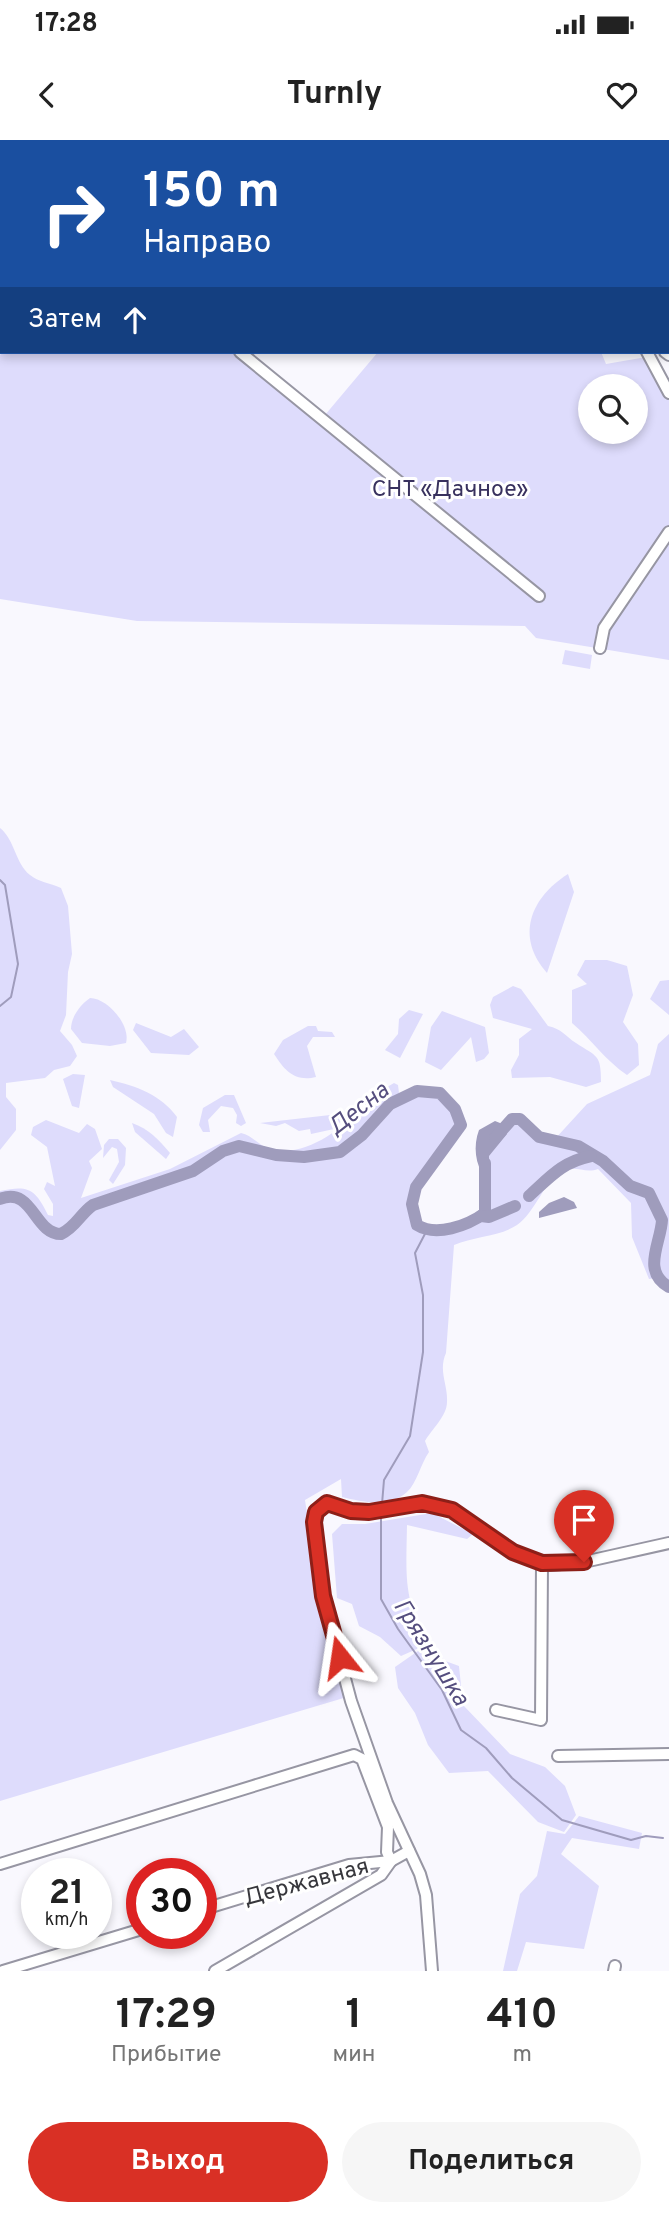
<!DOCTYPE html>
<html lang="ru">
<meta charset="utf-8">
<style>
:root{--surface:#fff;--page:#f6f6f6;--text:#222;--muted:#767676;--accent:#d93025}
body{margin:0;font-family:Overpass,sans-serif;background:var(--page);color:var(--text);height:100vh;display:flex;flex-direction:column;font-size:26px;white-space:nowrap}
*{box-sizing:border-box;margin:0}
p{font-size:23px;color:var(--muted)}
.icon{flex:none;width:38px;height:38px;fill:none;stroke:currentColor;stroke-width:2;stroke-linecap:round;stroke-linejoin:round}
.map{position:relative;height:1831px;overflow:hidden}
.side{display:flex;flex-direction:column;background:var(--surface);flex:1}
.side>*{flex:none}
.guide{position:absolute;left:0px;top:0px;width:670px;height:214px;box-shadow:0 4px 10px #0003;background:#1a4fa0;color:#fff;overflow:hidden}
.buttons{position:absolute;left:578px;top:234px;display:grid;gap:14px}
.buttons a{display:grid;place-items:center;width:70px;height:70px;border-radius:50%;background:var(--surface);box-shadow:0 4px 10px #0003;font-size:35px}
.speed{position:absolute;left:21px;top:1718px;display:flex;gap:14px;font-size:35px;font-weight:700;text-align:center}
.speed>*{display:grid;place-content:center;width:91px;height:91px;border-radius:50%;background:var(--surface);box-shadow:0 4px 10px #0003;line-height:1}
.speed small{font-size:18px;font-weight:400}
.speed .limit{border:10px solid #d22;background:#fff;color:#111}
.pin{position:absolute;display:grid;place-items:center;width:60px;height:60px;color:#fff;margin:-72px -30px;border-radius:50% 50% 50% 0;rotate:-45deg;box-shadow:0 0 7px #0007}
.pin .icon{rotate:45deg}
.me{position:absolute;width:77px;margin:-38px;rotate:345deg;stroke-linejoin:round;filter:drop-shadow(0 0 5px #0008)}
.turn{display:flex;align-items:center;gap:24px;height:147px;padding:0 28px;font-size:32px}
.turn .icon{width:91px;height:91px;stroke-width:2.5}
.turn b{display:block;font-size:49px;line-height:60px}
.then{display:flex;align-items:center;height:66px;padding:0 28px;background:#0003;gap:14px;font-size:26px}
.eta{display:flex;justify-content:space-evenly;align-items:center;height:119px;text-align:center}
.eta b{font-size:42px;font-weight:700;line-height:49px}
.primary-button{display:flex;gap:14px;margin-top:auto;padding:14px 28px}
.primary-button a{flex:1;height:80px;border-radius:42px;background:var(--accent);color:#fff;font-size:28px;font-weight:700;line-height:80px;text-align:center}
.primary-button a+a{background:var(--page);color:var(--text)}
.status{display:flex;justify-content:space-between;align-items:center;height:49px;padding:0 35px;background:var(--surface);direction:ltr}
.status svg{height:19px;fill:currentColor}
header{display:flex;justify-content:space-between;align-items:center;height:91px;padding:0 28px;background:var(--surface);font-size:32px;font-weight:700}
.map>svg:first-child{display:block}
.green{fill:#dedcfc;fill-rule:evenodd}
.water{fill:#9f9cbc}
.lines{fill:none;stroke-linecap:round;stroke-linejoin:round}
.stream{stroke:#9f9cbc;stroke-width:2}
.river{stroke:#9f9cbc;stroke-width:12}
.minor-casing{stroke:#9796a3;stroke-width:14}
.highway-casing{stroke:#6b6593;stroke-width:19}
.minor{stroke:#fff;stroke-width:10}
.highway{stroke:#877ec2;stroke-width:16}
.route-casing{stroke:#8d1f18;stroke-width:18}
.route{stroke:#d93025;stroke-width:12}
.labels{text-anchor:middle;stroke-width:6;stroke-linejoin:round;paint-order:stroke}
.park-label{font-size:23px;fill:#38315e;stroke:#fff}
.street-label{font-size:23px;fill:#37373c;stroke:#fff}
.water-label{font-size:24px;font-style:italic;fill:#554e7e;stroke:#fff}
</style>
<div class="status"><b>17:28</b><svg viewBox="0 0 49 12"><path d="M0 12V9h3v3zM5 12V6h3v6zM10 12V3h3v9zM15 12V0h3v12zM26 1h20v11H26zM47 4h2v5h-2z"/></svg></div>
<header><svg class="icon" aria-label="back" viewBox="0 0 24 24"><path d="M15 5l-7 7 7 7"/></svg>Turnly<svg class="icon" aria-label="heart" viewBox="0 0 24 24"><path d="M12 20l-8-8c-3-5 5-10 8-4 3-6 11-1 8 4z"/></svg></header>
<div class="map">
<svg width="669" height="1831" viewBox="0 0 669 1831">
<rect width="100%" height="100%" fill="#f9f8fe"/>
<g class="green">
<path d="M3 212H249L325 275 378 212H601L606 224 652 216 669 247V520L536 498 525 486 137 481 0 459V215ZM590 247H635V292H590Z"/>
<polygon points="565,510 592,515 590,529 562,524"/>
<path d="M0 688C15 700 15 723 30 735 38 742 50 743 61 748L68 766 72 814 68 832 66 875 60 891 72 905 77 916 70 926 54 930 45 938 6 943V957L16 969V990L0 1010Z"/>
<path d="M568 734 574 752 547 833C515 797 530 758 568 734Z"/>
<path d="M585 820H607L627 826 633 855 623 882 638 904 639 925 627 935C606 921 592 900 572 883V850L587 844 577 835Z"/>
<polygon points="669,840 669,875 650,859 660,841"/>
<path d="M513 846 521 849 548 886C562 889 565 896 576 903 597 917 601 914 601 942L586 947 550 937 512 938 511 930 519 915V899L532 889 493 878 490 865 493 857Z"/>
<path d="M90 858C107 858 131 885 126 903L110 906 82 903 71 889C71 877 80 865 90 858Z"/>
<polygon points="409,870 423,874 400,918 385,910 398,894 399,879"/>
<polygon points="442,871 485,887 489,913 484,919 476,922 471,897 441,930 425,922 431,887"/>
<polygon points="136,883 171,897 184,889 199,907 189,915 151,913 133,890"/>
<path d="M308 886H316L318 891 332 892 335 897H313L307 906 316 937C295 942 285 931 274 914L283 900Z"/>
<path d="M669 894V1147L657 1138 649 1139 632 1097 631 1063 598 1029C586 1034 575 1025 562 1031 546 1038 535 1073 517 1085 499 1097 474 1096 454 1105L446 1213C438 1231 448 1244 447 1262 447 1276 432 1289 425 1301L429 1312C421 1323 417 1343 407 1352 389 1368 363 1362 342 1357L341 1339 305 1360 320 1461 347 1557 0 1661V1051C29 1045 35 1049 48 1075L53 1076V1064L44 1049 47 1042 55 1046 47 1007 31 995 33 987 46 980 79 993 87 984 95 989 102 1009 89 1021 92 1028 81 1058 170 1029 241 993C252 995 259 1006 270 1009 306 1018 338 990 363 969L365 960 394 943 398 945 399 953 376 970 363 993C371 984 379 972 389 965 417 943 452 946 461 985L416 1047 412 1064 417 1085C436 1097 468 1086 485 1073V1011L503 986 512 979H520L539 997 554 1000 587 964 650 935 658 904Z"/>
<polygon points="73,934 85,935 79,968 72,966 63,939"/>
<path d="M110 940C137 946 161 955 177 977L173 997 166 993 154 974 113 947Z"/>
<polygon points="225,955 234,955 246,983 241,986 236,983 237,975 233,968 221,966 208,980 210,992 203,992 199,985 203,968"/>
<polygon points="339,974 346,975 334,989 311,994 310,989 299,991 285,983 276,986 260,983"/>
<path d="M132 983C149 989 158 999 170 1013L166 1019 135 992Z"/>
<polygon points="109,999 118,999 126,1008 125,1025 113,1044 109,1040 119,1022 117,1009 112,1007 103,1018 104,1005"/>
<path d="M432 1373 473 1394 467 1399 407 1385C406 1442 403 1460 432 1512L419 1508 401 1516 380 1497 359 1486 352 1464 337 1458 332 1394 342 1384H365Z"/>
<polygon points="418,1511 459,1526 463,1565 510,1614 545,1627 565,1646 576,1675 564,1692 538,1682 488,1631 449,1633 428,1605 415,1573 398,1548 395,1527"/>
<polygon points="579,1676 642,1693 639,1709 572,1698 561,1714 599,1746 584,1809 526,1802 517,1831 503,1831 520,1754 537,1736 547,1691 565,1694"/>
</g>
<g class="water">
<path d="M495 981 505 985 507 994 489 1016V1034L485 1038C475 1024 473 1006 479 990Z"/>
<polygon points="564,1057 574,1062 577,1068 539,1078 539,1072 549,1063"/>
</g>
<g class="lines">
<g class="stream">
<polyline points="0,740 5,745 18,824 11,857 0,866"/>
<polyline points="382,1364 384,1340 410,1296 423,1212 423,1155 415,1113 427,1090"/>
<polyline points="381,1373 381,1459 398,1489 442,1550 461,1590 486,1608 512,1638 562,1680 631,1700 646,1696 663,1698"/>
</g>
<g class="river">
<path d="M495 998 512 979H520L539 997 578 1006 603 1021 630 1046 649 1053 662 1080C661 1103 641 1131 669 1147"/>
<path d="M529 1056C550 1037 562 1022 591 1016"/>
<path d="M0 1059C33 1046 34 1094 61 1094 76 1087 80 1074 93 1065L193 1031 223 1011 239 1006 276 1015 304 1017 340 1012 362 995 390 964 417 951 440 953 455 969 461 985 416 1047 412 1064 417 1085C436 1097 467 1086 485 1073V1023"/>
<polyline points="481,1076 489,1077 515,1066"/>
</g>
<defs>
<g id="minor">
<polyline points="470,0 472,2"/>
<polyline points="91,2 92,0"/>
<polyline points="0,108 2,106"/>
<polyline points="240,212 539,456"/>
<polyline points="647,212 669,253"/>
<polyline points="665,212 669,215"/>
<polyline points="600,508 604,488 669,392"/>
<polyline points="496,1570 541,1580 542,1423"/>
<polyline points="558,1616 669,1614"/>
<polyline points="0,1724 354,1615 362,1619 388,1687 387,1712 391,1721 381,1735 215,1831"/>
<polyline points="201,1770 349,1725 391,1721 409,1711"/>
<polyline points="3,1831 142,1789"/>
<polyline points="432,1831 426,1755 420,1734 387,1663 351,1561 323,1456 314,1382 316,1372 327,1363 351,1371 369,1372 422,1362 452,1370 514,1412 550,1425 584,1422 669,1403"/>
<polyline points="614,1831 615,1826"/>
</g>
<g id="highway">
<polyline points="126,2 128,0"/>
<polyline points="149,2 151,0"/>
<polyline points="0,160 2,158"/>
<polyline points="0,188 2,186"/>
</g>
</defs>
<use href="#minor" class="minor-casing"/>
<use href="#highway" class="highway-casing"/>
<use href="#minor" class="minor"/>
<use href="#highway" class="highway"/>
</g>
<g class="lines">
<defs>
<polyline id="route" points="340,1517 323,1456 314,1382 316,1372 327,1363 351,1371 369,1372 422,1363 452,1370 513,1412 542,1423 584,1422"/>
</defs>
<use href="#route" class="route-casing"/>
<use href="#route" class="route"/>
</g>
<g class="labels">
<g class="park-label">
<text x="450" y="356">СНТ «Дачное»</text>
</g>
<g class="street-label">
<text transform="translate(306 1741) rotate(-15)" y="8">Державная</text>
</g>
<g class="water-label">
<text transform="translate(358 968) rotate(-38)" y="8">Десна</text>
<text transform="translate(432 1512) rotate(58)" y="8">Грязнушка</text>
</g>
</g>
</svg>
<div class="buttons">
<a><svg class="icon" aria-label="search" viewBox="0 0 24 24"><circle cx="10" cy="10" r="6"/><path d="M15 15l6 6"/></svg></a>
</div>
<div class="speed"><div>21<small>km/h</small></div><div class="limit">30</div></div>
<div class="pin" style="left:584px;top:1422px;background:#d93025"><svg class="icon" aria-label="arrive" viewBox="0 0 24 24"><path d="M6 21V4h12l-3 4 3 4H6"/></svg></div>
<svg class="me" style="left:340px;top:1517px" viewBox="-20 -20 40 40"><path d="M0-17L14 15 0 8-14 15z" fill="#d93025" stroke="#fff" stroke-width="4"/></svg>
<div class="guide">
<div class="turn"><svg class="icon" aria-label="right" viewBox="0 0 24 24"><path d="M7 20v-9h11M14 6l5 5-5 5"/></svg><div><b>150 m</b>Направо</div></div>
<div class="then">Затем<svg class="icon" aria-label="ahead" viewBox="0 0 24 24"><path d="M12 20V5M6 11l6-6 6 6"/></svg></div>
</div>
</div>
<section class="side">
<div class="eta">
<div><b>17:29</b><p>Прибытие</p></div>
<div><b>1</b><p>мин</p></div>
<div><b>410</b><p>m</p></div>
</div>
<div class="primary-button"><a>Выход</a><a>Поделиться</a></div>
</section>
